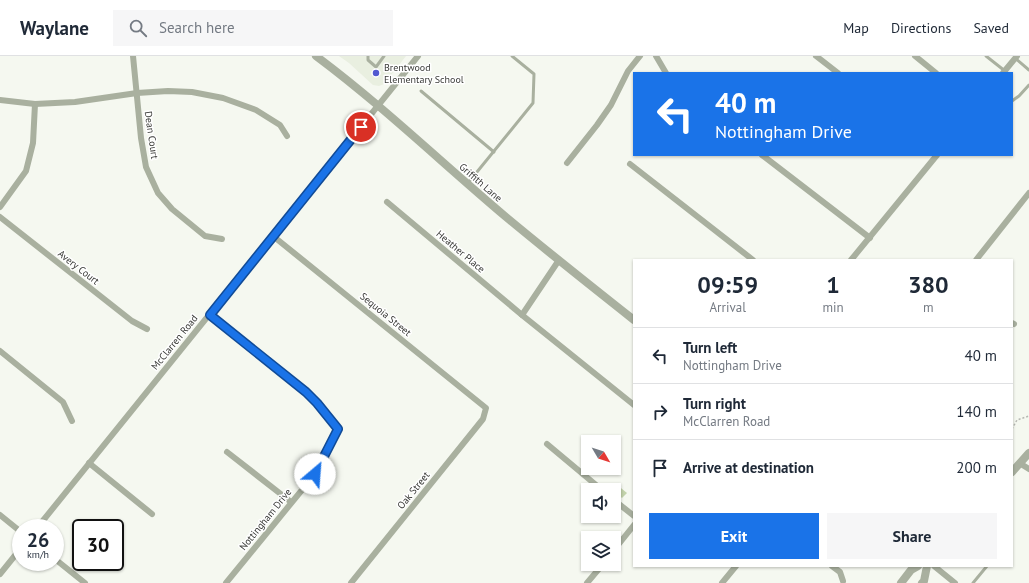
<!DOCTYPE html>
<style>
:root{--surface:#fff;--page:#f6f6f7;--text:#1f2937;--muted:#747a83;--line:#e0e1e3;--accent:#1a73e8}
body{margin:0;font-family:"PT Sans",sans-serif;background:var(--page);color:var(--text);height:100vh;display:flex;flex-direction:column;font-size:15px;white-space:nowrap}
*{box-sizing:border-box;margin:0}
p{font-size:13px;color:var(--muted)}
.icon{flex:none;width:22px;height:22px;fill:none;stroke:currentColor;stroke-width:2;stroke-linecap:round;stroke-linejoin:round}
.map{position:relative;flex:1;overflow:hidden}
.side{position:absolute;left:633px;top:203px;width:380px;height:308px;display:flex;flex-direction:column;background:var(--surface);border-radius:0px;box-shadow:0 1px 3px #0004}
.side>*{flex:none}
.banner{position:absolute;left:633px;top:16px;width:380px;height:84px;border-radius:0px;box-shadow:0 1px 3px #0004;background:#1a73e8;color:#fff;overflow:hidden}
.needle{width:26px;rotate:129deg}
.fabs{position:absolute;left:581px;top:379px;display:grid;gap:8px}
.fabs a{display:grid;place-items:center;width:40px;height:40px;border-radius:0px;background:var(--surface);box-shadow:0 1px 3px #0004;font-size:20px}
.speed{position:absolute;left:12px;top:463px;display:flex;gap:8px;font-size:20px;font-weight:700;text-align:center}
.speed>*{display:grid;place-content:center;width:52px;height:52px;border-radius:50%;background:var(--surface);box-shadow:0 1px 3px #0004;line-height:1}
.speed small{font-size:10px;font-weight:400}
.speed .limit{border:2px solid #111;border-radius:6px;background:#fff;color:#111}
.pin{position:absolute;display:grid;place-items:center;width:34px;height:34px;color:#fff;margin:-17px;border:2px solid #fff;border-radius:50%;box-shadow:0 1px 4px #0007}
.me{position:absolute;width:44px;margin:-22px;rotate:27deg;stroke-linejoin:round;filter:drop-shadow(0 0 3px #0008)}
.turn{display:flex;align-items:center;gap:14px;height:84px;padding:0 16px;font-size:18px}
.turn .icon{width:52px;height:52px;stroke-width:2.5}
.turn b{display:block;font-size:28px;line-height:34px}
.eta{display:flex;justify-content:space-evenly;align-items:center;height:68px;text-align:center}
.eta b{font-size:24px;font-weight:600;line-height:28px}
.cta{display:flex;gap:8px;margin-top:auto;padding:8px 16px}
.cta a{flex:1;height:46px;border-radius:0px;background:var(--accent);color:#fff;font-size:16px;font-weight:600;line-height:46px;text-align:center}
.cta a+a{background:var(--page);color:var(--text)}
ul{padding:0;list-style:none}
li{display:flex;align-items:center;gap:12px;height:56px;padding:0 16px;border-top:1px solid var(--line)}
li div{flex:1}
li b{display:block;font-size:15px}
li em{font-style:normal}
header{display:flex;align-items:center;gap:24px;box-sizing:border-box;height:56px;padding:0 20px;background:var(--surface);border-bottom:1px solid var(--line)}
header strong{font-size:19px}
nav{display:flex;gap:22px;margin-inline-start:auto;font-size:14px}
.search{width:280px;height:36px;background:var(--page);display:flex;align-items:center;gap:10px;box-sizing:border-box;padding:0 14px;border-radius:0px;color:var(--muted);font-size:15px}
.map>svg:first-child{display:block}
.built{fill:#e9efe0}
.building{fill:#c2d2aa}
.lines{fill:none;stroke-linecap:round;stroke-linejoin:round}
.path{stroke:#b6b8b2;stroke-width:1.5;stroke-dasharray:2 2;stroke-linecap:butt}
.service{stroke:#a9b09f;stroke-width:3}
.minor{stroke:#a9b09f;stroke-width:6}
.tertiary{stroke:#a9b09f;stroke-width:8}
.route-casing{stroke:#114b97;stroke-width:10}
.route{stroke:#1a73e8;stroke-width:7}
.poi-dot{fill:#5259d0;stroke:#fff;stroke-width:1.5}
.labels{text-anchor:middle;stroke-width:3;stroke-linejoin:round;paint-order:stroke}
.poi-label{font-size:10px;fill:#393a37;stroke:#fff;text-anchor:start}
.street-label{font-size:10px;fill:#393a37;stroke:#fff}
</style>
<header>
<strong>Waylane</strong>
<div class="search"><svg class="icon" aria-label="search" viewBox="0 0 24 24"><circle cx="10" cy="10" r="6"/><path d="M15 15l6 6"/></svg>Search here</div>
<nav><a>Map</a><a>Directions</a><a>Saved</a></nav>
</header>
<div class="map">
<svg width="1029" height="527" viewBox="0 0 1029 527">
<rect width="100%" height="100%" fill="#f5f8f0"/>
<polygon class="built" points="339,0 406,0 384,28 379,30 373,29 349,7"/>
<polygon class="building" points="616,428 627,437 622,442 612,433"/>
<g class="lines">
<polyline class="path" points="1012,373 1017,364 1029,360"/>
<g class="service">
<polyline points="368,0 368,4 376,11 384,0"/>
<polyline points="986,0 1005,15"/>
<polyline points="1015,2 1029,14"/>
<polyline points="421,35 494,96"/>
<polyline points="1012,45 1019,40 1029,29"/>
<polyline points="468,127 533,47 534,18 512,0"/>
<polyline points="973,527 987,510"/>
</g>
<g class="minor">
<polyline points="133,0 141,82 146,111 158,137 172,153 205,180 222,183"/>
<polyline points="656,0 666,17"/>
<polyline points="816,0 838,17"/>
<polyline points="915,0 936,17"/>
<polyline points="1003,17 1017,0"/>
<polyline points="0,44 35,48 75,46 137,37 168,35 192,36 223,42 256,54 280,69 287,80"/>
<polyline points="762,99 870,182"/>
<polyline points="567,107 597,69 611,49 628,15 640,0"/>
<polyline points="630,108 753,204"/>
<polyline points="387,146 522,259 634,349"/>
<polyline points="0,151 26,115 33,87 35,48"/>
<polyline points="0,161 132,265 147,273"/>
<polyline points="273,180 486,352 483,363 351,527"/>
<polyline points="851,204 937,99"/>
<polyline points="976,204 1029,137"/>
<polyline points="209,259 306,336 317,347 338,373 315,418 226,527"/>
<polyline points="522,259 559,204"/>
<polyline points="1012,267 1014,268"/>
<polyline points="0,295 63,346 72,365"/>
<polyline points="547,388 602,434"/>
<polyline points="227,396 291,446"/>
<polyline points="89,407 152,458"/>
<polyline points="1021,408 1029,413"/>
<polyline points="614,444 634,460"/>
<polyline points="0,459 21,476"/>
<polyline points="37,472 418,0"/>
<polyline points="614,494 634,469"/>
<polyline points="55,503 85,527"/>
<polyline points="832,510 840,516 843,525"/>
<polyline points="934,510 955,527"/>
<polyline points="0,518 21,492"/>
<polyline points="587,527 603,508"/>
<polyline points="722,527 736,510"/>
</g>
<g class="tertiary">
<path d="M316 0C383 50 443 108 506 161 548 196 591 230 634 264"/>
<polyline points="1012,416 1029,397"/>
<polyline points="901,527 911,514 918,510"/>
<polyline points="922,527 924,525 927,510"/>
</g>
</g>
<g class="lines">
<defs>
<polyline id="route" points="315,418 338,373 317,347 306,336 210,259 361,71"/>
</defs>
<use href="#route" class="route-casing"/>
<use href="#route" class="route"/>
</g>
<circle class="poi-dot" cx="376" cy="17" r="4"/>
<g class="labels">
<g class="poi-label">
<text x="384" y="15">Brentwood<tspan x="384" dy="12">Elementary School</tspan></text>
</g>
<g class="street-label">
<text transform="translate(152 79) rotate(82)" y="4">Dean Court</text>
<text transform="translate(481 126) rotate(41)" y="4">Griffith Lane</text>
<text transform="translate(461 195) rotate(40)" y="4">Heather Place</text>
<text transform="translate(79 211) rotate(38)" y="4">Avery Court</text>
<text transform="translate(386 258) rotate(39)" y="4">Sequoia Street</text>
<text transform="translate(174 286) rotate(-51)" y="4">McClarren Road</text>
<text transform="translate(413 434) rotate(-51)" y="4">Oak Street</text>
<text transform="translate(265 463) rotate(-51)" y="4">Nottingham Drive</text>
</g>
</g>
</svg>
<div class="fabs">
<a><svg class="needle" viewBox="-14 -14 28 28"><path d="M0-13l5 13h-10z" fill="#e53935"/><path d="M0 13l5-13h-10z" fill="#747a83"/></svg></a>
<a><svg class="icon" aria-label="sound" viewBox="0 0 24 24"><path d="M4 9h4l5-4v14l-5-4H4zM17 9q2 3 0 6"/></svg></a>
<a><svg class="icon" aria-label="layers" viewBox="0 0 24 24"><path d="M12 4l9 5-9 5-9-5zM3 14l9 5 9-5"/></svg></a>
</div>
<div class="speed"><div>26<small>km/h</small></div><div class="limit">30</div></div>
<div class="pin" style="left:361px;top:71px;background:#d93025"><svg class="icon" aria-label="arrive" viewBox="0 0 24 24"><path d="M6 21V4h12l-3 4 3 4H6"/></svg></div>
<svg class="me" style="left:315px;top:418px" viewBox="-20 -20 40 40"><circle r="19" fill="#fff"/><path d="M0-13L10 11 0 6-10 11z" fill="#1a73e8"/></svg>
<div class="banner">
<div class="turn"><svg class="icon" aria-label="left" viewBox="0 0 24 24"><path d="M17 20v-9H6M10 6l-5 5 5 5"/></svg><div><b>40 m</b>Nottingham Drive</div></div>
</div>
<section class="side">
<div class="eta">
<div><b>09:59</b><p>Arrival</p></div>
<div><b>1</b><p>min</p></div>
<div><b>380</b><p>m</p></div>
</div>
<ul>
<li><svg class="icon" aria-label="left" viewBox="0 0 24 24"><path d="M17 20v-9H6M10 6l-5 5 5 5"/></svg><div><b>Turn left</b><p>Nottingham Drive</p></div><em>40 m</em></li>
<li><svg class="icon" aria-label="right" viewBox="0 0 24 24"><path d="M7 20v-9h11M14 6l5 5-5 5"/></svg><div><b>Turn right</b><p>McClarren Road</p></div><em>140 m</em></li>
<li><svg class="icon" aria-label="arrive" viewBox="0 0 24 24"><path d="M6 21V4h12l-3 4 3 4H6"/></svg><div><b>Arrive at destination</b></div><em>200 m</em></li>
</ul>
<div class="cta"><a>Exit</a><a>Share</a></div>
</section>
</div>
